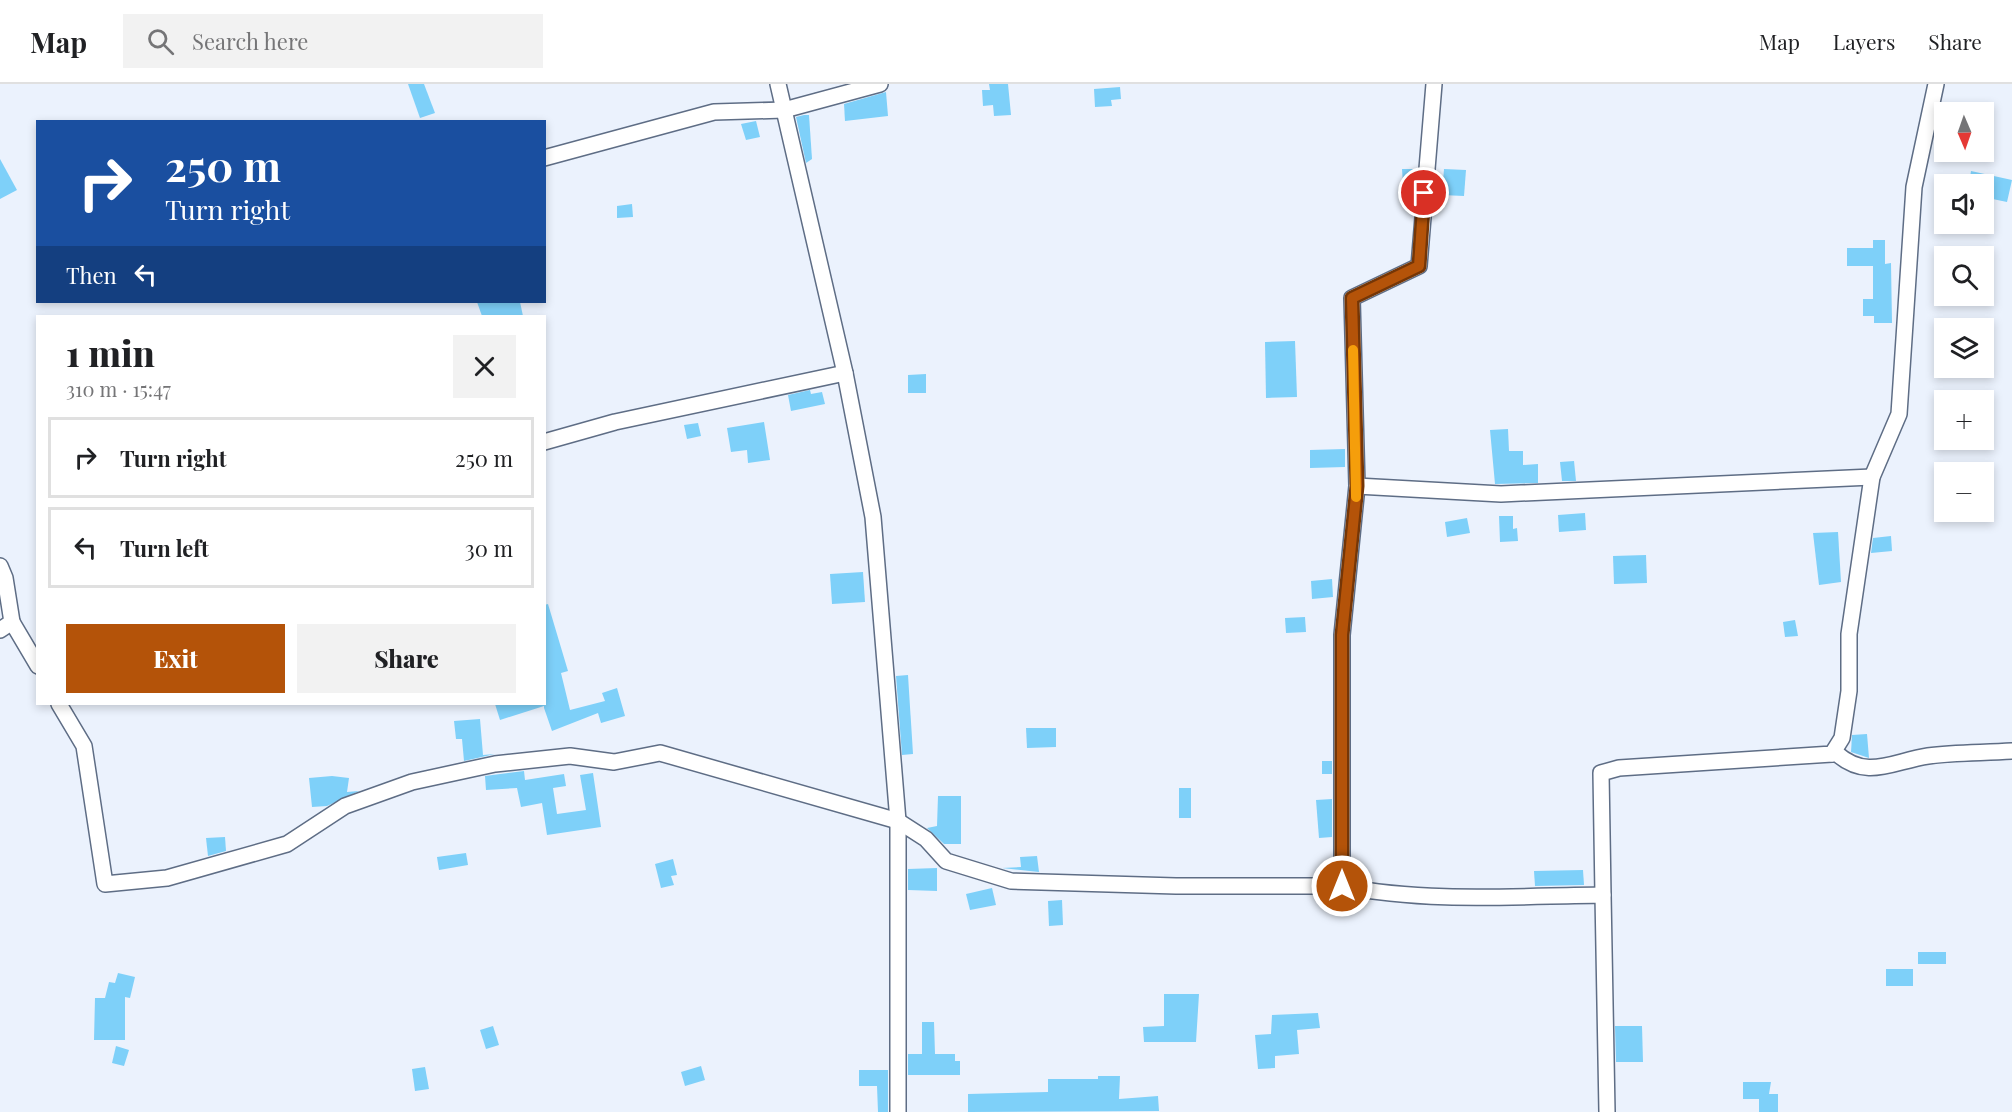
<!DOCTYPE html>
<meta charset="utf-8">
<style>
:root{--surface:#fff;--page:#f2f2f2;--text:#202124;--muted:#757577;--line:#e0e0e0;--accent:#b45309}
body{margin:0;font-family:"Playfair Display",serif;background:var(--page);color:var(--text);height:100vh;display:flex;flex-direction:column;font-size:22px;white-space:nowrap}
*{box-sizing:border-box;margin:0}
p{font-size:20px;color:var(--muted)}
.icon{flex:none;width:33px;height:33px;fill:none;stroke:currentColor;stroke-width:2;stroke-linecap:round;stroke-linejoin:round}
.map{position:relative;flex:1;overflow:hidden}
.details{position:absolute;left:36px;top:231px;width:510px;height:390px;display:flex;flex-direction:column;background:var(--surface);border-radius:0px;box-shadow:0 3px 9px #0003}
.details>*{flex:none}
.guide{position:absolute;left:36px;top:36px;width:510px;height:183px;border-radius:0px;box-shadow:0 3px 9px #0003;background:#1a4fa0;color:#fff;overflow:hidden}
.needle{width:39px;rotate:178deg}
.fabs{position:absolute;left:1934px;top:18px;display:grid;gap:12px}
.fabs a{display:grid;place-items:center;width:60px;height:60px;border-radius:0px;background:var(--surface);box-shadow:0 3px 9px #0003;font-size:30px}
.pin{position:absolute;display:grid;place-items:center;width:51px;height:51px;color:#fff;margin:-26px;border:3px solid #fff;border-radius:50%;box-shadow:0 2px 6px #0007}
.me{position:absolute;width:66px;margin:-33px;rotate:0deg;stroke-linejoin:round;filter:drop-shadow(0 0 4px #0008)}
.turn{display:flex;align-items:center;gap:21px;height:126px;padding:0 30px;font-size:27px}
.turn .icon{width:78px;height:78px;stroke-width:2.5}
.turn b{display:block;font-size:42px;line-height:51px}
.then{display:flex;align-items:center;height:57px;padding:0 30px;background:#0003;gap:12px;font-size:22px}
.round{display:grid;place-items:center;flex:none;width:63px;height:63px;border-radius:0px;background:var(--page)}
.head{display:flex;align-items:center;justify-content:space-between;height:102px;padding:0 30px}
h1{font-size:36px;font-weight:800;line-height:45px}
.primary-button{display:flex;gap:12px;margin-top:auto;padding:12px 30px}
.primary-button a{flex:1;height:69px;border-radius:0px;background:var(--accent);color:#fff;font-size:24px;font-weight:800;line-height:69px;text-align:center}
.primary-button a+a{background:var(--page);color:var(--text)}
ul{padding:0;list-style:none}
li{display:flex;align-items:center;gap:18px;height:81px;margin:0 12px 9px;padding:0 18px;border:3px solid var(--line);border-radius:0px}
li div{flex:1}
li b{display:block;font-size:22px}
li em{font-style:normal}
header{display:flex;align-items:center;gap:36px;box-sizing:border-box;height:84px;padding:0 30px;background:var(--surface);border-bottom:2px solid var(--line)}
header strong{font-size:28px}
nav{display:flex;gap:33px;margin-inline-start:auto;font-size:21px}
.search{width:420px;height:54px;background:var(--page);display:flex;align-items:center;gap:15px;box-sizing:border-box;padding:0 21px;border-radius:0px;color:var(--muted);font-size:22px}
.map>svg:first-child{display:block}
.building{fill:#7ed0f9}
.lines{fill:none;stroke-linecap:round;stroke-linejoin:round}
.minor-casing{stroke:#5e6d85;stroke-width:18}
.minor{stroke:#fff;stroke-width:15}
.route-casing{stroke:#753606;stroke-width:15}
.route{stroke:#b45309;stroke-width:10}
.slow{stroke:#f59e0b;stroke-width:10}
</style>
<header>
<strong>Map</strong>
<div class="search"><svg class="icon" aria-label="search" viewBox="0 0 24 24"><circle cx="10" cy="10" r="6"/><path d="M15 15l6 6"/></svg>Search here</div>
<nav><a>Map</a><a>Layers</a><a>Share</a></nav>
</header>
<div class="map">
<svg width="2012" height="1028" viewBox="0 0 2012 1028">
<rect width="100%" height="100%" fill="#ebf2fd"/>
<g class="building">
<polygon points="408,0 424,0 435,29 420,34"/>
<polygon points="989,0 1008,0 1011,31 994,32 993,21 983,22 982,6 990,6"/>
<polygon points="1120,3 1121,15 1111,16 1112,22 1095,23 1094,5"/>
<polygon points="886,8 888,32 845,37 844,20"/>
<polygon points="804,31 809,31 812,75 806,79 796,33"/>
<polygon points="756,37 760,53 746,56 741,40"/>
<polygon points="0,75 17,106 0,115"/>
<polygon points="1402,85 1414,85 1415,102 1403,102"/>
<polygon points="1444,85 1466,86 1464,112 1442,111"/>
<polygon points="1971,87 2012,96 2007,118 1983,113 1983,100 1969,100"/>
<polygon points="632,120 633,133 617,134 617,122"/>
<polygon points="1873,156 1885,156 1885,180 1891,179 1892,239 1874,239 1874,232 1863,232 1863,215 1873,215 1873,182 1847,182 1847,164 1873,164"/>
<polygon points="477,218 520,218 523,232 482,232"/>
<polygon points="1295,257 1297,313 1266,314 1265,258"/>
<polygon points="926,290 926,309 908,309 908,291"/>
<polygon points="810,306 811,310 822,308 825,320 791,327 788,311"/>
<polygon points="764,338 770,376 748,379 747,366 731,368 727,344"/>
<polygon points="698,339 701,352 687,355 684,341"/>
<polygon points="1508,345 1509,367 1523,367 1523,381 1538,380 1538,399 1495,400 1490,346"/>
<polygon points="1345,365 1345,383 1310,384 1310,366"/>
<polygon points="1574,377 1576,397 1562,397 1560,378"/>
<polygon points="1585,429 1586,446 1559,448 1558,431"/>
<polygon points="1499,432 1513,432 1513,445 1517,444 1518,457 1500,458"/>
<polygon points="1467,434 1470,449 1447,453 1445,438"/>
<polygon points="1838,448 1841,498 1819,501 1813,449"/>
<polygon points="1891,452 1892,467 1871,469 1873,454"/>
<polygon points="1646,471 1647,499 1614,500 1613,472"/>
<polygon points="863,488 865,518 832,520 830,490"/>
<polygon points="1332,495 1333,513 1312,515 1311,497"/>
<polygon points="548,520 568,587 561,589 570,626 605,617 602,609 617,604 625,632 601,639 598,629 552,647 544,624 544,521"/>
<polygon points="1305,533 1306,548 1286,549 1285,534"/>
<polygon points="1795,536 1798,552 1785,553 1783,538"/>
<polygon points="908,591 913,670 902,671 896,592"/>
<polygon points="495,620 544,620 544,622 500,636"/>
<polygon points="480,635 483,671 495,670 464,677 462,655 456,655 454,637"/>
<polygon points="1026,644 1056,644 1056,663 1027,664"/>
<polygon points="1867,650 1869,674 1851,668 1852,651"/>
<rect x="1322" y="677" width="10" height="13"/>
<polygon points="524,687 525,696 564,690 566,702 553,704 557,730 586,726 580,691 593,689 601,743 547,751 542,719 521,723 517,704 486,706 485,692"/>
<polygon points="332,692 349,694 347,708 359,707 327,722 312,723 309,694"/>
<rect x="1179" y="704" width="12" height="30"/>
<polygon points="938,712 961,712 961,760 944,760 927,744 937,742"/>
<polygon points="1332,715 1332,753 1319,754 1316,716"/>
<polygon points="225,753 226,767 208,772 206,754"/>
<polygon points="466,769 468,781 439,786 437,773"/>
<polygon points="1037,772 1039,788 1002,784 1021,783 1020,773"/>
<polygon points="673,775 677,791 671,792 674,801 661,804 655,780"/>
<polygon points="937,784 937,807 908,806 908,785"/>
<polygon points="1583,786 1584,801 1535,802 1534,787"/>
<polygon points="992,804 996,821 970,826 966,810"/>
<polygon points="1062,816 1063,841 1049,842 1048,817"/>
<rect x="1918" y="868" width="28" height="12"/>
<rect x="1886" y="885" width="27" height="17"/>
<polygon points="118,889 135,893 130,914 125,913 125,956 94,956 95,914 105,914 109,898 115,899"/>
<polygon points="1164,910 1199,910 1196,958 1144,958 1143,943 1164,942"/>
<polygon points="1318,929 1320,944 1297,946 1299,970 1275,972 1275,984 1258,985 1255,951 1271,950 1272,931"/>
<polygon points="922,938 934,938 935,970 955,970 955,977 960,977 960,991 908,991 908,970 922,970"/>
<polygon points="493,942 499,961 486,965 480,946"/>
<polygon points="1615,942 1642,942 1643,978 1616,978"/>
<polygon points="116,962 129,966 124,982 112,979"/>
<polygon points="701,982 705,996 685,1002 681,988"/>
<polygon points="425,983 429,1005 415,1007 412,985"/>
<polygon points="859,986 888,986 888,1028 878,1028 877,1002 859,1002"/>
<polygon points="1098,992 1120,992 1119,1015 1158,1012 1159,1027 968,1028 968,1010 1048,1008 1048,995 1098,995"/>
<polygon points="1743,998 1771,998 1769,1010 1778,1010 1778,1028 1759,1028 1759,1015 1743,1015"/>
</g>
<g class="lines">
<defs>
<g id="minor">
<polyline points="778,0 845,289 873,433 898,737 898,1028"/>
<polyline points="544,74 714,28 784,26 880,0"/>
<polyline points="544,358 615,338 845,289"/>
<polyline points="1357,402 1501,410 1872,393"/>
<polyline points="0,482 5,494 12,538 0,546"/>
<polyline points="12,538 38,582"/>
<path d="M59 620 84 662 105 800 167 794 287 760 345 722 412 698 495 680 570 672 614 678 660 669 898 737 926 755 946 777 1011 797 1176 802H1342C1427 819 1516 812 1603 811L1607 1028"/>
<path d="M1832 670 1836 669C1867 697 1893 677 1928 672 1955 668 1984 669 2012 667"/>
<polyline points="1342,802 1342,551 1357,402 1352,214 1419,182 1434,0"/>
<polyline points="1603,811 1601,689 1619,684 1832,670 1842,654 1849,607 1849,550 1872,393 1899,330 1914,103 1936,0"/>
</g>
</defs>
<use href="#minor" class="minor-casing"/>
<use href="#minor" class="minor"/>
</g>
<g class="lines">
<defs>
<polyline id="route" points="1342,802 1342,551 1357,402 1352,214 1419,182 1424,109"/>
</defs>
<use href="#route" class="route-casing"/>
<use href="#route" class="route"/>
<polyline class="slow" points="1353,266 1356,413"/>
</g>
</svg>
<div class="fabs">
<a><svg class="needle" viewBox="-14 -14 28 28"><path d="M0-13l5 13h-10z" fill="#e53935"/><path d="M0 13l5-13h-10z" fill="#757577"/></svg></a>
<a><svg class="icon" aria-label="sound" viewBox="0 0 24 24"><path d="M4 9h4l5-4v14l-5-4H4zM17 9q2 3 0 6"/></svg></a>
<a><svg class="icon" aria-label="search" viewBox="0 0 24 24"><circle cx="10" cy="10" r="6"/><path d="M15 15l6 6"/></svg></a>
<a><svg class="icon" aria-label="layers" viewBox="0 0 24 24"><path d="M12 4l9 5-9 5-9-5zM3 14l9 5 9-5"/></svg></a>
<a>+</a>
<a>−</a>
</div>
<div class="pin" style="left:1424px;top:109px;background:#d93025"><svg class="icon" aria-label="arrive" viewBox="0 0 24 24"><path d="M6 21V4h12l-3 4 3 4H6"/></svg></div>
<svg class="me" style="left:1342px;top:802px" viewBox="-20 -20 40 40"><circle r="17" fill="#b45309" stroke="#fff" stroke-width="3"/><path d="M0-11L8 9 0 5-8 9z" fill="#fff"/></svg>
<div class="guide">
<div class="turn"><svg class="icon" aria-label="right" viewBox="0 0 24 24"><path d="M7 20v-9h11M14 6l5 5-5 5"/></svg><div><b>250 m</b>Turn right</div></div>
<div class="then">Then<svg class="icon" aria-label="left" viewBox="0 0 24 24"><path d="M17 20v-9H6M10 6l-5 5 5 5"/></svg></div>
</div>
<section class="details">
<div class="head"><div><h1>1 min</h1><p>310 m · 15:47</p></div><a class="round"><svg class="icon" aria-label="close" viewBox="0 0 24 24"><path d="M6 6l12 12M18 6L6 18"/></svg></a></div>
<ul>
<li><svg class="icon" aria-label="right" viewBox="0 0 24 24"><path d="M7 20v-9h11M14 6l5 5-5 5"/></svg><div><b>Turn right</b></div><em>250 m</em></li>
<li><svg class="icon" aria-label="left" viewBox="0 0 24 24"><path d="M17 20v-9H6M10 6l-5 5 5 5"/></svg><div><b>Turn left</b></div><em>30 m</em></li>
</ul>
<div class="primary-button"><a>Exit</a><a>Share</a></div>
</section>
</div>
